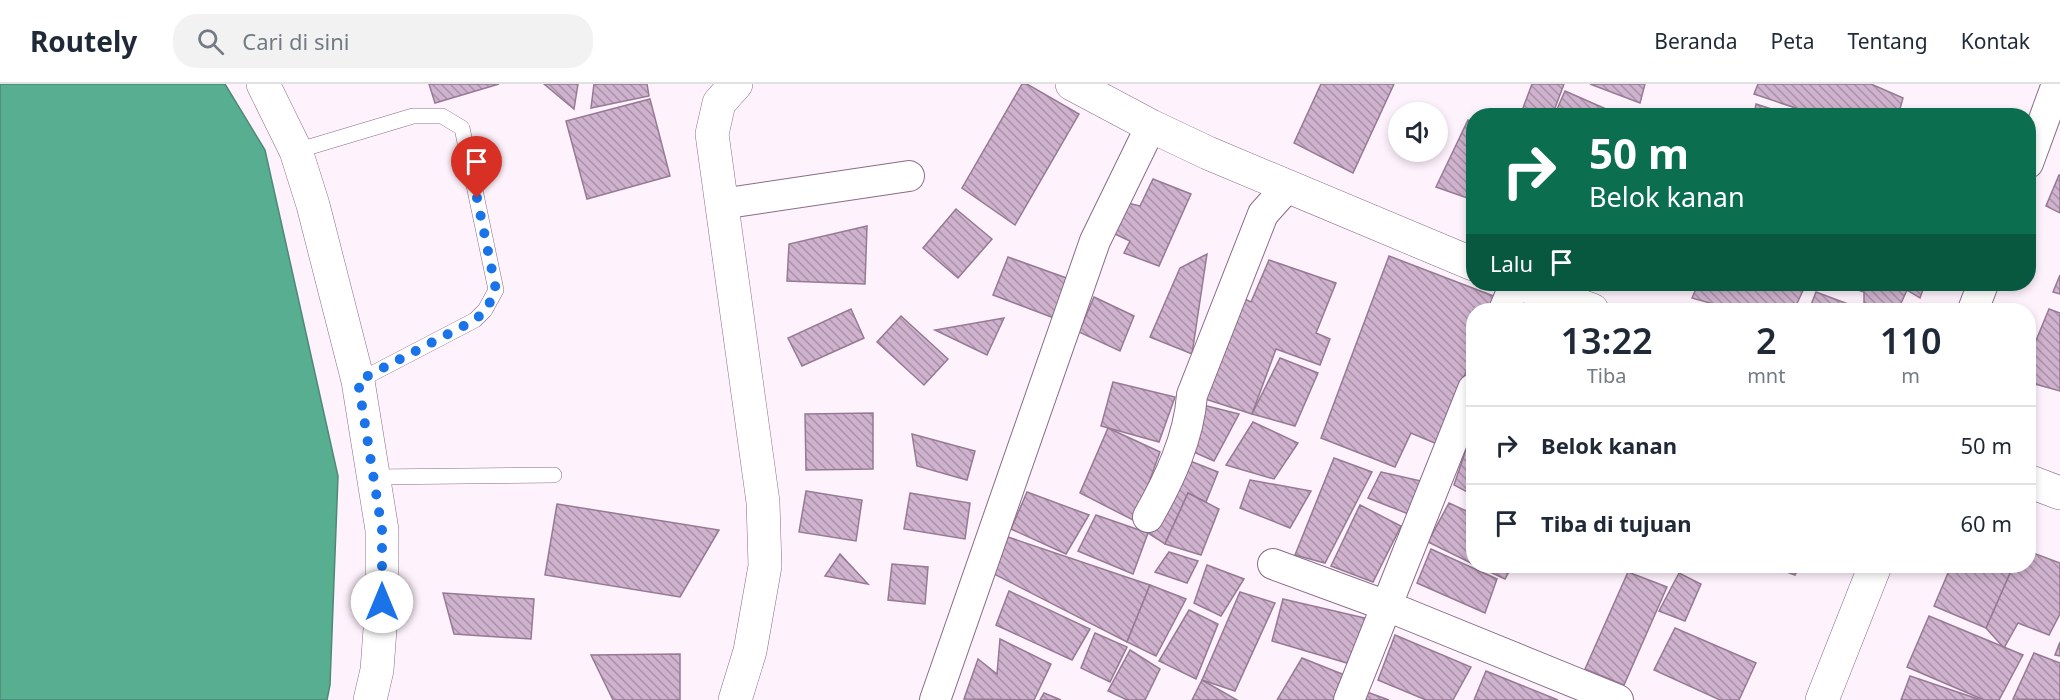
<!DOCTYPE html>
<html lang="id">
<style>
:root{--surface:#fff;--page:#f2f2f3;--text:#1f2937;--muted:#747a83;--line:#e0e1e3}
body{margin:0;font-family:"Noto Sans",sans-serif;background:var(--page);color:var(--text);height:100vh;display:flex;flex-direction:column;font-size:22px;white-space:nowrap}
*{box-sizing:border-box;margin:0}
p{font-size:20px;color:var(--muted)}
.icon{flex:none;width:33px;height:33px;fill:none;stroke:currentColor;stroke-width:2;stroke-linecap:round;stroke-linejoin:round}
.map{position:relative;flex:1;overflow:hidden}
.panel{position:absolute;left:1466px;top:219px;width:570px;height:270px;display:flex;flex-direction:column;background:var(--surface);border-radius:24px;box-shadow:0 3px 9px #0003}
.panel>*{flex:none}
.guide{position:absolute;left:1466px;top:24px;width:570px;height:183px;border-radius:24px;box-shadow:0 3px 9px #0003;background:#0b6e4f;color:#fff;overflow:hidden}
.fabs{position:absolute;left:1388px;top:18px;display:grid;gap:12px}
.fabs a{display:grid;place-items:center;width:60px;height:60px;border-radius:50%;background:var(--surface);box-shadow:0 3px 9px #0003;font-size:30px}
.pin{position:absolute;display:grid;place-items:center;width:51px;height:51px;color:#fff;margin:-62px -26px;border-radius:50% 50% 50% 0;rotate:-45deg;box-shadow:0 0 6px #0007}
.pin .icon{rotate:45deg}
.me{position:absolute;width:66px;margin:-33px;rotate:0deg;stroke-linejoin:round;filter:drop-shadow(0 0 4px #0008)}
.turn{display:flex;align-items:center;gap:21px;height:126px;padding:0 24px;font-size:27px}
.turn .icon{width:78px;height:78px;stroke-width:2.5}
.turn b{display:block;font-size:42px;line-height:51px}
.then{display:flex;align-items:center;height:57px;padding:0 24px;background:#0003;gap:12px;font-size:22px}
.eta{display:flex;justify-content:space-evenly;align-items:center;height:102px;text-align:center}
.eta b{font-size:36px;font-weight:600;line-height:42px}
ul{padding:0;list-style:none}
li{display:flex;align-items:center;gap:18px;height:78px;padding:0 24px;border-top:2px solid var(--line)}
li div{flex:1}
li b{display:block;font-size:22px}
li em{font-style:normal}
header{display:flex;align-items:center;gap:36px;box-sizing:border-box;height:84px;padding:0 30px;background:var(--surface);border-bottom:2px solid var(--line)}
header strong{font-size:28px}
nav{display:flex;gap:33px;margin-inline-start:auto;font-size:21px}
.search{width:420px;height:54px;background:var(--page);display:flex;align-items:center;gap:15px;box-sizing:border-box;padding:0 21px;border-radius:24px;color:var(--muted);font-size:22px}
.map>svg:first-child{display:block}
.water{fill:#57ae91;stroke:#4f8878;stroke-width:1.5}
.building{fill:url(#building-back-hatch);stroke:#967a94;stroke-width:1.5}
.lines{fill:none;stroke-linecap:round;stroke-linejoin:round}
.lane-casing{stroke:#886d86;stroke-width:16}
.street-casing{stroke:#886d86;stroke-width:32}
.secondary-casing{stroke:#886d86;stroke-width:34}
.highway-casing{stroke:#886d86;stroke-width:34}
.lane{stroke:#fff;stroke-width:15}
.street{stroke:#fff;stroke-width:30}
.secondary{stroke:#fff;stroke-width:33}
.highway{stroke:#fff;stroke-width:33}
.route{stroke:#1a73e8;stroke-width:10;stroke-dasharray:0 18}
</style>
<header>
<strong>Routely</strong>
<div class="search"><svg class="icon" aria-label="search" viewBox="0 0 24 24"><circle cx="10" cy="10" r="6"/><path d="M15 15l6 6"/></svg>Cari di sini</div>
<nav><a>Beranda</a><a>Peta</a><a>Tentang</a><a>Kontak</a></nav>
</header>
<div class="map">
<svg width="2060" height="616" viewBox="0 0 2060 616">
<defs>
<pattern id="building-back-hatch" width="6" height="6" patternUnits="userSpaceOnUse" patternTransform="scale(1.5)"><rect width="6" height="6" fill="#cfb2cd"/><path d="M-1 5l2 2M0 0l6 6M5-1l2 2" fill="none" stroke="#a991a8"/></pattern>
</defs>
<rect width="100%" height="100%" fill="#fef2fd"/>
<polygon class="water" points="0,0 225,0 265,66 338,392 330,601 327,616 0,616"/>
<g class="building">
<polygon points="429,0 499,0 435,19"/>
<polygon points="544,0 578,0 574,25"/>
<polygon points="594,0 647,0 649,12 591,24"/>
<polygon points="1022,0 1027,0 1079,30 1015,141 962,104"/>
<polygon points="1321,0 1394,0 1353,89 1294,59"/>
<polygon points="1532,0 1564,0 1552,32 1520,32"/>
<polygon points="1590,0 1645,0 1640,19"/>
<polygon points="1758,0 1871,0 1903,14 1898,32 1819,32 1754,10"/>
<polygon points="1565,7 1622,32 1554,32"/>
<polygon points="650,15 670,92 587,115 566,37"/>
<polygon points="1756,20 1793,32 1754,32"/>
<polygon points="1468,36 1473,38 1473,116 1436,103"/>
<polygon points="2059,91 2060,91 2060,129 2046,122"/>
<polygon points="1153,95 1191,110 1159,182 1124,169 1130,157 1115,150 1127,119 1140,122"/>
<polygon points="956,125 992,155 958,194 923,164"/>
<polygon points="867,142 865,200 787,197 789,160"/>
<polygon points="1207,170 1192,270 1150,253 1180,184"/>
<polygon points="1389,172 1496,213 1490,226 1473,226 1473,270 1437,360 1411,349 1395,383 1321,354"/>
<polygon points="1008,173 1072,196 1054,234 993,211"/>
<polygon points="1269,176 1336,199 1316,249 1330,255 1320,281 1276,265 1252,330 1199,313 1237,211 1251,218"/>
<polygon points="2060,191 2060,210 2053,208"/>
<polygon points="1698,200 1806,200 1794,226 1735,226 1692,214"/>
<polygon points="1840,200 1925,200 1920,214 1907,206 1898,226 1878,226 1864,220 1864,208"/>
<polygon points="1816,208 1864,226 1809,226"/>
<polygon points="1094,213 1134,232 1120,267 1079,248"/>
<polygon points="851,225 864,254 802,282 788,254"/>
<polygon points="2049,225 2060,229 2060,307 2028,298 2028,276"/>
<polygon points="901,232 948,275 924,301 877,258"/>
<polygon points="1004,234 987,271 935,246"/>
<polygon points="1280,274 1318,289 1295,342 1252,330"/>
<polygon points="1113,298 1175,313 1159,358 1101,342"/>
<polygon points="1203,321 1239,330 1214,377 1187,365"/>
<polygon points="873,329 873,385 806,386 805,330"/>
<polygon points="1253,338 1298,359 1274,395 1226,381"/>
<polygon points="1108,344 1160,368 1135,437 1080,409"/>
<polygon points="1472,348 1473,348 1473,411 1454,401"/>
<polygon points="912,350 975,367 967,396 917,382"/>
<polygon points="1334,374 1372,388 1325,479 1295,471"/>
<polygon points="1185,375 1218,388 1206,418 1188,409 1165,460 1148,449"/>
<polygon points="1381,388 1421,397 1411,431 1368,414"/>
<polygon points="1250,396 1311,407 1290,444 1240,424"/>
<polygon points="806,407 862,416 856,457 799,448"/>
<polygon points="1027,408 1089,431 1066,470 1011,445"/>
<polygon points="910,409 970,419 965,455 904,445"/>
<polygon points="1188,409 1219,425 1201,471 1165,460"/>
<polygon points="1449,419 1473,430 1473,480 1428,458"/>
<polygon points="557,420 719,446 680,513 545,491"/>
<polygon points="1360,421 1401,442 1373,498 1331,482"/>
<polygon points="1096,431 1148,449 1133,490 1078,467"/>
<polygon points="1008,453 1150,501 1127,558 994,490"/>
<polygon points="1431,465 1497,495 1485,529 1417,499"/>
<polygon points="2028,467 2060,479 2060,530 2049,551 2018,539 2004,564 1986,544 2013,482 2028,482"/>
<polygon points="1169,468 1198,477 1187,499 1155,488"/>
<polygon points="840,470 868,500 825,492"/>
<polygon points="892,480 928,483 925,520 888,516"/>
<polygon points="1207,481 1244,495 1221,532 1194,519"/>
<polygon points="1477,482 1512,482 1505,495"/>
<polygon points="1771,482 1800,482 1795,491"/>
<polygon points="1951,482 2013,482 1986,544 1934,522"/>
<polygon points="1628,488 1667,503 1624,601 1585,585"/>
<polygon points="1679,489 1701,500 1685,537 1659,527"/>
<polygon points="1150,501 1186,515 1156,572 1127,558"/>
<polygon points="1009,507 1090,545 1072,576 996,541"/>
<polygon points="1240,508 1275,519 1235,607 1202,596"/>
<polygon points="443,509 534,515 531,555 454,550"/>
<polygon points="1283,515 1369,535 1347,579 1272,557"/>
<polygon points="1189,526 1218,540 1196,595 1159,577"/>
<polygon points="1929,532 2023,571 1999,616 1984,616 1907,583"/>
<polygon points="1675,544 1756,579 1739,616 1720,616 1654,586"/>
<polygon points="1095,549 1127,563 1110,598 1081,584"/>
<polygon points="1395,551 1471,583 1453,616 1426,616 1378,596"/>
<polygon points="1000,555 1051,580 1034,616 964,615 978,575 997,590"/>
<polygon points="2060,558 2060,572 2055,571"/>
<polygon points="1130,566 1160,585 1145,616 1127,616 1108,607"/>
<polygon points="2034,569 2060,579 2060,616 2013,615"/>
<polygon points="680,570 680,616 613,616 591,571"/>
<polygon points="1302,574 1347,592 1336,616 1277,616"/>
<polygon points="1486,587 1558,616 1474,616"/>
<polygon points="1910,592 1981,616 1901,616"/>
<polygon points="1202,596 1237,616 1192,616"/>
<polygon points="1364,607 1389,616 1360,616"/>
<polygon points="1044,609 1061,616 1040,616"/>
</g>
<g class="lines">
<defs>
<g id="lane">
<polyline points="296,67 413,32 442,32 462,44 496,206 485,226 475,236 358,297"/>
<polyline points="374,393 554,391"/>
</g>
<g id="street">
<polyline points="2028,79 2057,0"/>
<polyline points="721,120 909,92"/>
<polyline points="1504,226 1515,200"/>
<polyline points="1973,226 1983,200"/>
<path d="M1148 433C1169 396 1189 354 1192 311L1263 130 1288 102"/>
<polyline points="1273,480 1387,522 1618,616"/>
<polyline points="935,616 1095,157 1151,42"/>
<polyline points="1349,616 1473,305"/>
</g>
<g id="secondary">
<polyline points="263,0 296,67 313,121 358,297 382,446 382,518 377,586 370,616"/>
<polyline points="735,616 750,567 765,482 763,418 712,50 719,19 736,0"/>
</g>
<g id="highway">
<polyline points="1072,0 1151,42 1208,69 1473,180"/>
<polyline points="1521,200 1592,226"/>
<polyline points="2028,397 2060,409"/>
<polyline points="1822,616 1875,482"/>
</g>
</defs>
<use href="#lane" class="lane-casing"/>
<use href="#street" class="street-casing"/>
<use href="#secondary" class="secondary-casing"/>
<use href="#highway" class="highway-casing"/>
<use href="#lane" class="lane"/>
<use href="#street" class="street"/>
<use href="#secondary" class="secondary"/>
<use href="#highway" class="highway"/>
</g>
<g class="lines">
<polyline class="route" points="382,518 382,446 358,297 475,236 486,226 496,206 477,114"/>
</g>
</svg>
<div class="fabs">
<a><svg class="icon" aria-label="sound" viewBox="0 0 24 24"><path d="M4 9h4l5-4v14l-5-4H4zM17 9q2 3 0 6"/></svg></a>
</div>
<div class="pin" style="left:477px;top:114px;background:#d93025"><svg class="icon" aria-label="arrive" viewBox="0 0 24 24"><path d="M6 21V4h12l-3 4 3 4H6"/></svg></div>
<svg class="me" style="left:382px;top:518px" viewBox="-20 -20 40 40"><circle r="19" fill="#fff"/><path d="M0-13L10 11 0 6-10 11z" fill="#1a73e8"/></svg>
<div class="guide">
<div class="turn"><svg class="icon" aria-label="right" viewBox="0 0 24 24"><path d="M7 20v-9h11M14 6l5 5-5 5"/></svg><div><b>50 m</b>Belok kanan</div></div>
<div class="then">Lalu<svg class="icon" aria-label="arrive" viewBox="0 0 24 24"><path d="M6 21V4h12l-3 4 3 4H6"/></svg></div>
</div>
<section class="panel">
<div class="eta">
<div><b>13:22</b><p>Tiba</p></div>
<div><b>2</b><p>mnt</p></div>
<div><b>110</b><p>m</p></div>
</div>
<ul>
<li><svg class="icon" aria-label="right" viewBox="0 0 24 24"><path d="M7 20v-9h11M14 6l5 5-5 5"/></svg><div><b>Belok kanan</b></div><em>50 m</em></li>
<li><svg class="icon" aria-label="arrive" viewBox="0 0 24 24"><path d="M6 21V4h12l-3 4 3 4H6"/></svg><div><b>Tiba di tujuan</b></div><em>60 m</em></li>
</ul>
</section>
</div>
